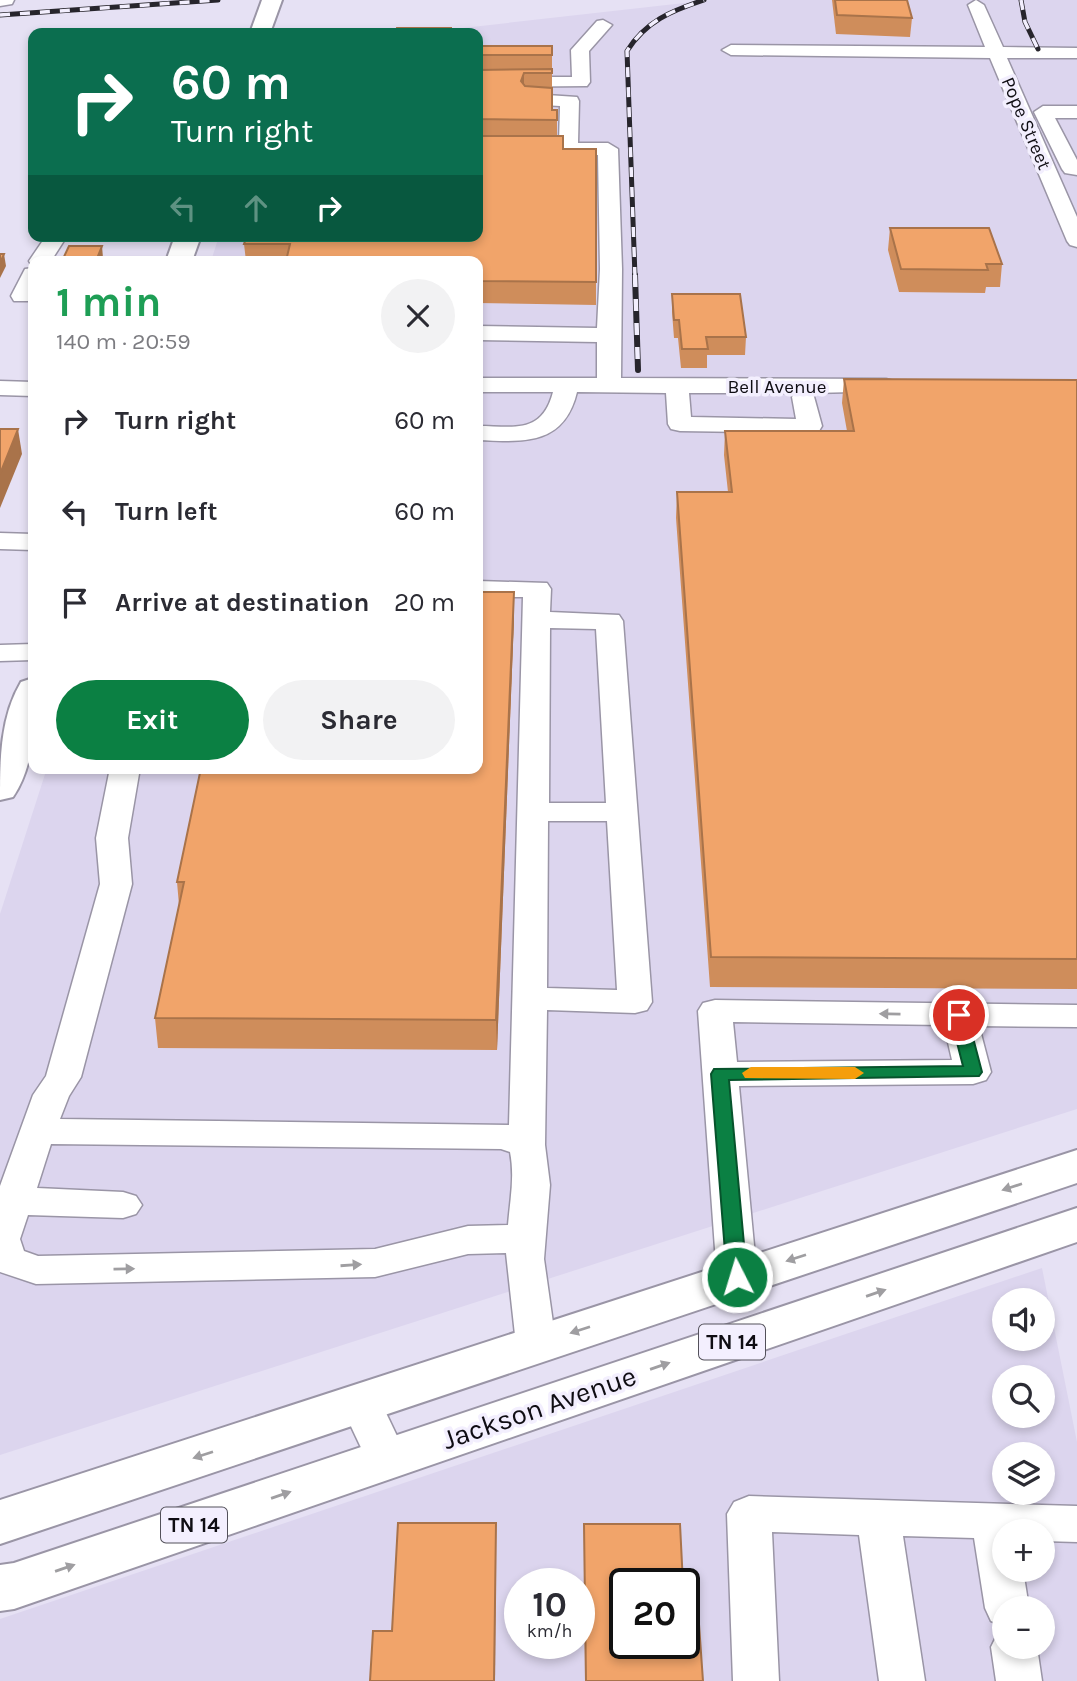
<!DOCTYPE html>
<meta charset="utf-8">
<style>
:root{--surface:#fff;--page:#f2f2f3;--text:#2b2b33;--muted:#7c7c81;--accent:#0b8043}
body{margin:0;font-family:Karla,sans-serif;background:var(--page);color:var(--text);height:100vh;display:flex;flex-direction:column;font-size:26px;white-space:nowrap}
*{box-sizing:border-box;margin:0}
p{font-size:23px;color:var(--muted)}
.icon{flex:none;width:38px;height:38px;fill:none;stroke:currentColor;stroke-width:2;stroke-linecap:round;stroke-linejoin:round}
.map{position:relative;flex:1;overflow:hidden}
.side{position:absolute;left:28px;top:256px;width:455px;height:518px;display:flex;flex-direction:column;background:var(--surface);border-radius:14px;box-shadow:0 4px 10px #0003}
.side>*{flex:none}
.banner{position:absolute;left:28px;top:28px;width:455px;height:214px;border-radius:14px;box-shadow:0 4px 10px #0003;background:#0b6e4f;color:#fff;overflow:hidden}
.controls{position:absolute;left:992px;top:1288px;display:grid;gap:14px}
.controls a{display:grid;place-items:center;width:63px;height:63px;border-radius:50%;background:var(--surface);box-shadow:0 4px 10px #0003;font-size:35px}
.speed{position:absolute;left:504px;top:1568px;display:flex;gap:14px;font-size:35px;font-weight:700;text-align:center}
.speed>*{display:grid;place-content:center;width:91px;height:91px;border-radius:50%;background:var(--surface);box-shadow:0 4px 10px #0003;line-height:1}
.speed small{font-size:18px;font-weight:400}
.speed .limit{border:4px solid #111;border-radius:10px;background:#fff;color:#111}
.pin{position:absolute;display:grid;place-items:center;width:60px;height:60px;color:#fff;margin:-30px;border:4px solid #fff;border-radius:50%;box-shadow:0 2px 7px #0007}
.me{position:absolute;width:77px;margin:-38px;rotate:355deg;stroke-linejoin:round;filter:drop-shadow(0 0 5px #0008)}
.turn{display:flex;align-items:center;gap:24px;height:147px;padding:0 28px;font-size:32px}
.turn .icon{width:91px;height:91px;stroke-width:2.5}
.turn b{display:block;font-size:49px;line-height:60px}
.lanes{display:flex;align-items:center;height:66px;padding:0 28px;background:#0003;justify-content:center;gap:35px;direction:ltr}
.lanes .off{opacity:.35}
.round{display:grid;place-items:center;flex:none;width:74px;height:74px;border-radius:37px;background:var(--page)}
.summary{display:flex;align-items:center;justify-content:space-between;height:119px;padding:0 28px}
h1{font-size:42px;font-weight:700;line-height:52px;color:#1e9e55}
.action{display:flex;gap:14px;margin-top:auto;padding:14px 28px}
.action a{flex:1;height:80px;border-radius:42px;background:var(--accent);color:#fff;font-size:28px;font-weight:700;line-height:80px;text-align:center}
.action a+a{background:var(--page);color:var(--text)}
ul{padding:0;list-style:none}
li{display:flex;align-items:center;gap:21px;height:91px;padding:0 28px}
li div{flex:1}
li b{display:block;font-size:26px}
li em{font-style:normal}
.map>svg:first-child{display:block}
.built{fill:#dcd5ee;fill-rule:evenodd}
.lines{fill:none;stroke-linecap:round;stroke-linejoin:round}
.minor-casing{stroke:#9a95a6;stroke-width:3}
.major-casing{stroke:#9a95a6;stroke-width:4}
.minor{fill:#fff;fill-rule:evenodd}
.major{fill:#fff;fill-rule:evenodd}
.rail-far1-casing{stroke:#27252c;stroke-width:5}
.rail-casing{stroke:#27252c;stroke-width:6}
.rail-far1{stroke:#f3effe;stroke-width:3.5;stroke-dasharray:10;stroke-linecap:butt}
.rail{stroke:#f3effe;stroke-width:4.5;stroke-dasharray:12;stroke-linecap:butt}
.wall{fill:#cf8d5b}
.shaded-wall{fill:#a9734a}
.building{fill:#f1a46a;stroke:#a9734a;stroke-width:2}
.oneway{fill:#9f9ea1}
.route{fill:#0b8043;stroke:#07532c;stroke-width:2}
.slow{fill:#f59e0b}
.labels{text-anchor:middle;stroke-width:7;stroke-linejoin:round;paint-order:stroke}
.far-street-label{font-size:19px;fill:#0f0d13;stroke:#f3effe}
.shield{fill:#f3effe;stroke:#53515a;stroke-width:2}
.shield-label{font-size:21px;font-weight:bold;fill:#0f0d13}
.near-street-label{font-size:28px;fill:#0f0d13;stroke:#f3effe}
</style>
<div class="map">
<svg width="1077" height="1681" viewBox="0 0 1077 1681">
<rect width="100%" height="100%" fill="#e6e1f4"/>
<g class="built">
<polygon points="711,0 1077,0 1077,1109 0,1455 0,914 47,768 478,768 478,261 211,261 219,236 478,236 478,33 418,33"/>
<path d="M1042 1268 1077 1442V1681H0V1619ZM1004 1300H1043V1339H1004ZM1004 1377H1043V1416H1004ZM1004 1454H1043V1493H1004ZM1004 1531H1043V1570H1004ZM520 1584H579V1643H520ZM625 1584H684V1643H625ZM1004 1608H1043V1647H1004Z"/>
</g>
<g class="lines">
<defs>
<g id="minor">
<polygon points="0,0 14,0 12,4 0,6"/>
<polygon points="976,0 984,5 1003,47 1077,48 1077,58 1007,58 1077,217 1077,247 1070,245 1067,241 990,58 731,55 722,50 731,45 985,47 968,5"/>
<polygon points="603,20 612,25 589,51 590,82 587,86 478,87 478,77 572,77 571,50 597,21"/>
<path d="M532 94 577 97 579 101 578 143H608L618 149 622 269 621 378 886 379 894 381 898 386 894 391 813 393 822 426 819 431 810 433 680 431 671 429 668 424 666 393 577 392C564 446 523 442 478 440V426C513 426 542 435 553 392H478V378H597V342L478 340V326L597 328 600 269 598 155 478 154V142L559 143 560 106 525 104 523 100 525 96ZM689 393H795L792 397 796 419 691 417Z"/>
<polygon points="1043,106 1077,106 1077,118 1055,118 1077,160 1077,175 1065,173 1062,169 1034,112"/>
<polygon points="46,236 67,236 51,261 33,261 32,266 29,261"/>
<polygon points="33,268 33,295 30,301 14,301 11,296 25,269"/>
<polygon points="0,381 33,382 33,396 0,395"/>
<polygon points="0,533 33,534 33,550 0,549"/>
<path d="M478 581 547 583 551 589 550 612 619 615 623 621 652 1002 647 1010 635 1013 547 1010 545 1145 550 1185 544 1259 556 1344 550 1355 536 1359 522 1355 516 1344 506 1253 468 1254 375 1277 36 1284 0 1272V1186L33 1095 46 1076 100 884 96 838 110 768H140L128 838 132 884 81 1077 69 1096 60 1119 509 1125 523 597H478ZM550 628 596 629 606 803H549ZM548 821H607L617 990 547 988ZM51 1144 501 1149 510 1152C515 1177 510 1200 508 1225L468 1226 375 1249 38 1256 24 1251 20 1239 28 1215 123 1218 136 1214 142 1205 136 1196 123 1192 37 1188Z"/>
<polygon points="33,644 33,660 0,661 0,645"/>
<path d="M715 1000 1077 1005V1027L979 1026 991 1072 986 1080 973 1084 739 1086 757 1277 751 1287 737 1291 723 1287 717 1277 698 1011 703 1003ZM733 1022 944 1025 952 1060 737 1062Z"/>
<polygon points="361,1387 376,1392 408,1459 402,1471 387,1476 372,1471 340,1403 346,1392"/>
<polygon points="749,1496 1077,1506 1077,1542 1043,1541 1043,1531 1004,1531 1004,1570 1023,1570 1029,1608 1004,1608 1004,1626 991,1621 985,1608 974,1538 903,1536 925,1681 879,1681 859,1535 772,1532 779,1681 733,1681 727,1514 734,1502"/>
<polygon points="1004,1631 1004,1647 1037,1647 1042,1681 996,1681 991,1647 998,1633"/>
</g>
<g id="major">
<polygon points="262,0 282,0 270,33 250,33"/>
<polygon points="175,236 201,236 192,261 166,261"/>
<path d="M33 678C35 717 36 763 13 797L0 800C0 760 0 717 21 682Z"/>
<polygon points="1077,1150 1077,1183 0,1544 0,1500"/>
<polygon points="1077,1208 1077,1242 14,1609 0,1611 0,1565 14,1563"/>
</g>
</defs>
<use href="#minor" class="minor-casing"/>
<use href="#major" class="major-casing"/>
<use href="#minor" class="minor"/>
<use href="#major" class="major"/>
<defs>
<g id="rail-far1">
<polyline points="1021,0 1025,22 1038,49"/>
<polyline points="0,15 218,0"/>
<path d="M635 277 627 51C646 21 671 11 704 0"/>
</g>
<polyline id="rail" points="635,275 638,370"/>
</defs>
<use href="#rail-far1" class="rail-far1-casing"/>
<use href="#rail" class="rail-casing"/>
<use href="#rail-far1" class="rail-far1"/>
<use href="#rail" class="rail"/>
</g>
<g class="wall">
<polygon points="832,0 907,0 912,18 910,37 836,34"/>
<polygon points="478,46 552,46 552,110 557,110 557,136 563,149 596,149 596,305 478,303 478,261 246,261 244,244 478,236"/>
<polygon points="890,228 1002,264 1000,287 986,287 985,293 899,292 888,250"/>
<polygon points="672,294 746,337 745,355 707,355 707,368 681,368 678,338 674,338 672,312"/>
<polygon points="844,379 1077,380 1077,989 710,987 676,518 677,492 728,492 724,455 725,431 847,431 842,403"/>
<polygon points="514,619 497,1050 158,1048 155,1018 179,905 177,882"/>
<polygon points="584,1524 625,1584 703,1681 585,1681"/>
</g>
<g class="shaded-wall">
<polygon points="524,73 524,93 521,81"/>
<polygon points="102,246 103,258 102,261 96,261"/>
<polygon points="4,254 6,266 0,278 0,263"/>
<polygon points="18,429 22,454 0,508 0,474"/>
<polygon points="514,592 514,619 497,1050 496,1020"/>
<polygon points="496,1523 495,1681 494,1681"/>
</g>
<g class="building">
<polygon points="835,0 907,0 912,18 837,15"/>
<polygon points="397,28 451,28 451,33 396,33"/>
<rect x="478" y="46" width="74" height="9"/>
<polygon points="552,69 552,73 524,73 521,81 525,86 552,88 552,110 557,110 557,120 478,119 478,70"/>
<polygon points="478,136 563,136 563,149 596,149 596,282 478,281 478,261 286,261 290,244 244,244 247,236 478,236"/>
<polygon points="890,228 989,228 1002,264 986,264 988,270 901,269"/>
<polygon points="69,246 102,246 96,261 62,261"/>
<polygon points="0,254 4,254 0,263"/>
<polygon points="672,294 740,294 746,337 706,337 708,349 682,349 679,320 674,320"/>
<polygon points="844,379 1077,380 1077,959 711,957 677,492 732,492 725,431 854,431"/>
<polygon points="0,429 18,429 0,474"/>
<polygon points="478,592 514,592 496,1020 155,1018 184,882 177,882 201,768 478,768"/>
<polygon points="398,1523 496,1523 494,1681 370,1681 373,1631 392,1631"/>
<polygon points="584,1524 680,1524 683,1584 625,1584 625,1643 684,1643 684,1602 698,1610 703,1681 586,1681"/>
</g>
<defs><path id="oneway-solid" d="M-6-.8H1V-3.2L6.5 0L1 3.2V.8H-6Z" transform="scale(1.75)"/></defs>
<g class="oneway">
<use href="#oneway-solid" transform="translate(890 1014) rotate(-179)"/>
<use href="#oneway-solid" transform="translate(1012 1187) rotate(162)"/>
<use href="#oneway-solid" transform="translate(796 1258) rotate(162)"/>
<use href="#oneway-solid" transform="translate(351 1265) rotate(-4)"/>
<use href="#oneway-solid" transform="translate(124 1269) rotate(-1)"/>
<use href="#oneway-solid" transform="translate(876 1293) rotate(-19)"/>
<use href="#oneway-solid" transform="translate(580 1330) rotate(162)"/>
<use href="#oneway-solid" transform="translate(660 1366) rotate(-19)"/>
<use href="#oneway-solid" transform="translate(203 1455) rotate(162)"/>
<use href="#oneway-solid" transform="translate(281 1495) rotate(-19)"/>
<use href="#oneway-solid" transform="translate(65 1568) rotate(-19)"/>
</g>
<polygon class="route" points="959,1010 967,1015 982,1072 979,1076 729,1080 747,1277 744,1282 737,1284 730,1282 727,1277 711,1074 714,1069 963,1066 950,1015"/>
<polygon class="slow" points="751,1067 855,1067 864,1073 855,1079 745,1078 742,1073"/>
<g class="labels">
<g class="far-street-label">
<text transform="translate(1027 123) rotate(67)" y="7">Pope Street</text>
<text x="777" y="393">Bell Avenue</text>
</g>
<g class="shield">
<rect x="699" y="1324.5" width="66" height="35" rx="5"/>
<rect x="161" y="1507.5" width="66" height="35" rx="5"/>
</g>
<g class="shield-label">
<text x="732" y="1349">TN 14</text>
<text x="194" y="1532">TN 14</text>
</g>
<g class="near-street-label">
<text transform="translate(539 1407) rotate(-19)" y="10">Jackson Avenue</text>
</g>
</g>
</svg>
<div class="controls">
<a><svg class="icon" aria-label="sound" viewBox="0 0 24 24"><path d="M4 9h4l5-4v14l-5-4H4zM17 9q2 3 0 6"/></svg></a>
<a><svg class="icon" aria-label="search" viewBox="0 0 24 24"><circle cx="10" cy="10" r="6"/><path d="M15 15l6 6"/></svg></a>
<a><svg class="icon" aria-label="layers" viewBox="0 0 24 24"><path d="M12 4l9 5-9 5-9-5zM3 14l9 5 9-5"/></svg></a>
<a>+</a>
<a>−</a>
</div>
<div class="speed"><div>10<small>km/h</small></div><div class="limit">20</div></div>
<div class="pin" style="left:959px;top:1015px;background:#d93025"><svg class="icon" aria-label="arrive" viewBox="0 0 24 24"><path d="M6 21V4h12l-3 4 3 4H6"/></svg></div>
<svg class="me" style="left:737px;top:1277px" viewBox="-20 -20 40 40"><circle r="17" fill="#0b8043" stroke="#fff" stroke-width="3"/><path d="M0-11L8 9 0 5-8 9z" fill="#fff"/></svg>
<div class="banner">
<div class="turn"><svg class="icon" aria-label="right" viewBox="0 0 24 24"><path d="M7 20v-9h11M14 6l5 5-5 5"/></svg><div><b>60 m</b>Turn right</div></div>
<div class="lanes"><svg class="icon off" aria-label="left" viewBox="0 0 24 24"><path d="M17 20v-9H6M10 6l-5 5 5 5"/></svg><svg class="icon off" aria-label="ahead" viewBox="0 0 24 24"><path d="M12 20V5M6 11l6-6 6 6"/></svg><svg class="icon" aria-label="right" viewBox="0 0 24 24"><path d="M7 20v-9h11M14 6l5 5-5 5"/></svg></div>
</div>
<section class="side">
<div class="summary"><div><h1>1 min</h1><p>140 m · 20:59</p></div><a class="round"><svg class="icon" aria-label="close" viewBox="0 0 24 24"><path d="M6 6l12 12M18 6L6 18"/></svg></a></div>
<ul>
<li><svg class="icon" aria-label="right" viewBox="0 0 24 24"><path d="M7 20v-9h11M14 6l5 5-5 5"/></svg><div><b>Turn right</b></div><em>60 m</em></li>
<li><svg class="icon" aria-label="left" viewBox="0 0 24 24"><path d="M17 20v-9H6M10 6l-5 5 5 5"/></svg><div><b>Turn left</b></div><em>60 m</em></li>
<li><svg class="icon" aria-label="arrive" viewBox="0 0 24 24"><path d="M6 21V4h12l-3 4 3 4H6"/></svg><div><b>Arrive at destination</b></div><em>20 m</em></li>
</ul>
<div class="action"><a>Exit</a><a>Share</a></div>
</section>
</div>
